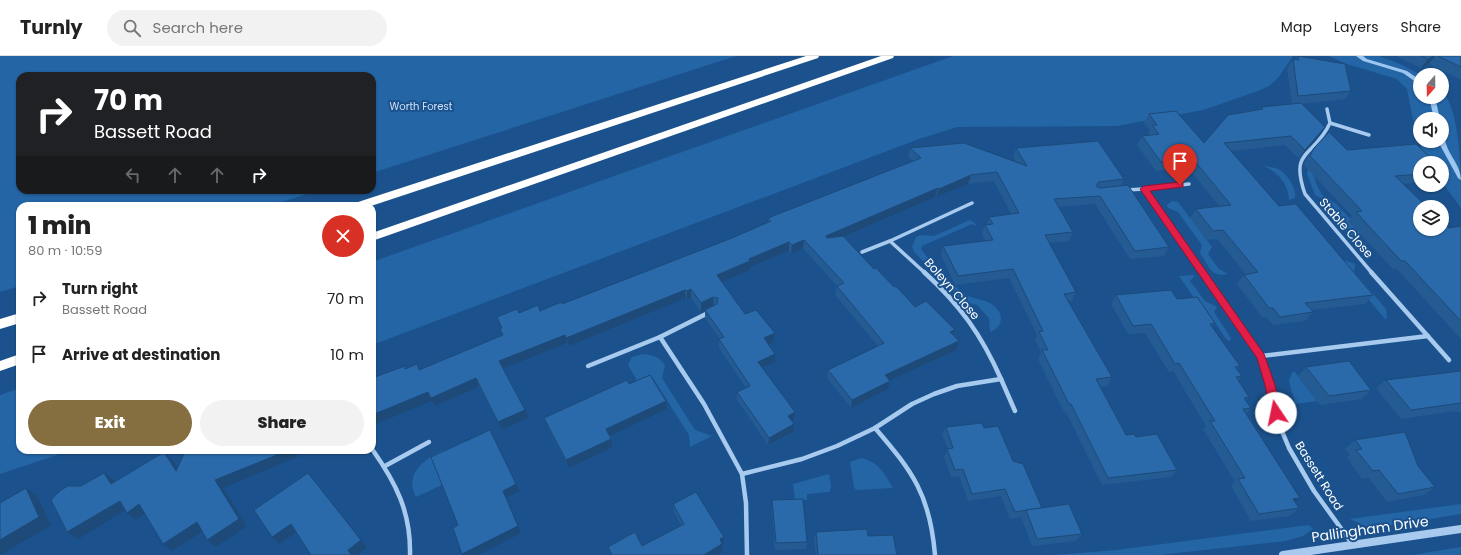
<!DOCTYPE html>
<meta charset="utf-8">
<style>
:root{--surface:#fff;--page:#f2f2f2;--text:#222;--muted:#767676;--line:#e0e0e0;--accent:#856e40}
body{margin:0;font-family:Poppins,sans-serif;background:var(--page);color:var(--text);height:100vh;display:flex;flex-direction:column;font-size:15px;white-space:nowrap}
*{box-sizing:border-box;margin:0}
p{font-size:13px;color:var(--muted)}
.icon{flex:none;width:22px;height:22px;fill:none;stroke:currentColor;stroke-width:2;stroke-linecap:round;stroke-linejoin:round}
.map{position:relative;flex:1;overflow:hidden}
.details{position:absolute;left:16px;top:146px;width:360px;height:252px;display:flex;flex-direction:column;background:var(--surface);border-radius:12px;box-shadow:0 1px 3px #0004}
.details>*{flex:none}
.banner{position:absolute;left:16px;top:16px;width:360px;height:122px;border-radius:12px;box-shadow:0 1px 3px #0004;background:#202124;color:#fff;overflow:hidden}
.needle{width:26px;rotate:200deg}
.tools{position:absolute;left:1413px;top:12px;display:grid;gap:8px}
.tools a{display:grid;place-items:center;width:36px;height:36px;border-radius:50%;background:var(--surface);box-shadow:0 1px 3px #0004;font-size:20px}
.pin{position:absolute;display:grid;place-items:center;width:34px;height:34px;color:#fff;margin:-41px -17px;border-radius:50% 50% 50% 0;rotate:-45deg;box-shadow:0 0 4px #0007}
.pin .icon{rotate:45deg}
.me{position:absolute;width:44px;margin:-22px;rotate:349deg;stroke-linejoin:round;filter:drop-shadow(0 0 3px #0008)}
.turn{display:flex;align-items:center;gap:14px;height:84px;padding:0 12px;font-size:18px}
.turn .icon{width:52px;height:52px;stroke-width:2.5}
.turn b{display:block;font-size:28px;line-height:34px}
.lanes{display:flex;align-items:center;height:38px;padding:0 12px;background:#0003;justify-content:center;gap:20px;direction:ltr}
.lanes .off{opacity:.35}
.round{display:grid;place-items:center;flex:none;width:42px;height:42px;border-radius:21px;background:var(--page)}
.overview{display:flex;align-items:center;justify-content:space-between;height:68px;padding:0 12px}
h1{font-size:24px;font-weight:800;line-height:30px}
.button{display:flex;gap:8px;margin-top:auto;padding:8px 12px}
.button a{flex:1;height:46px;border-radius:24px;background:var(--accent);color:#fff;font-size:16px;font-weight:800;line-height:46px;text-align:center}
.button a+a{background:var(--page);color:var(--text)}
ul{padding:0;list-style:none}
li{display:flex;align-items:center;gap:12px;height:56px;padding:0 12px}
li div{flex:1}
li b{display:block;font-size:15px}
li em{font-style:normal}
header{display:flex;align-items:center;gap:24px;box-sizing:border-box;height:56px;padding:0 20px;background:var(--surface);border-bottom:1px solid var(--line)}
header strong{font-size:19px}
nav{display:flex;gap:22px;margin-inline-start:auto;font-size:14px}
.search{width:280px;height:36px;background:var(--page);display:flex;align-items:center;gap:10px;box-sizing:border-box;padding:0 14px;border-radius:22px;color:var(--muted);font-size:15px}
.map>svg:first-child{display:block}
.green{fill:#2465a6;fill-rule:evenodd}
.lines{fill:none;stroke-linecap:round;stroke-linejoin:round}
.stream{fill:#9ac6f0;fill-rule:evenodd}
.minor-far1{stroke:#a7caee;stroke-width:3.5}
.minor{stroke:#a7caee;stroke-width:4.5}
.tertiary{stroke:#a7caee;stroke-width:8}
.motorway{fill:#fff;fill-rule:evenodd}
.wall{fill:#245b93}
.shaded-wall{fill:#1d4a78}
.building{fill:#2a6aab;stroke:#1d4a78}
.route{fill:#e11d48;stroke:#92132f}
.labels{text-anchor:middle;stroke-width:4;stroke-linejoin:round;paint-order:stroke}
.far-park-label{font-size:10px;fill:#cde3fa;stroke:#1b528d}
.street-label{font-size:12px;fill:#fff;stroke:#1b528d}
.near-street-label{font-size:14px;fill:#fff;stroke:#1b528d}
</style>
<header>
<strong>Turnly</strong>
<div class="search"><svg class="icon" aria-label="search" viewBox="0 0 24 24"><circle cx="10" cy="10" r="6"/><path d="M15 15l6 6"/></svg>Search here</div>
<nav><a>Map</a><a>Layers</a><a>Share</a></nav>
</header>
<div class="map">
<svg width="1461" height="499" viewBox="0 0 1461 499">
<rect width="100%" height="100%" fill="#1b528d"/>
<g class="green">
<polygon points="0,0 736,0 372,117 372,20 20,20 20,134 319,134 269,150 20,150 20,230 0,236"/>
<polygon points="953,0 1293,0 1278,22 1269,30 1258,35 1203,54 1117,70 957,71 919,83 372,289 372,206"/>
<path d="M1329 0H1379L1400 8 1421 19 1420 41H1442V35C1461 55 1461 120 1461 152L1442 126V107H1429L1423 99 1412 59 1407 33 1397 23 1347 8ZM1420 63H1442V85H1420Z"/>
<polygon points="1310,107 1316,127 1322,139 1335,147 1361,174 1360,181 1354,184 1337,166 1339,159 1328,146 1315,139 1307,118"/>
<path d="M1262 109C1267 111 1273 111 1278 113 1287 117 1297 133 1295 142L1289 144C1288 126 1277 116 1262 109Z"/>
<path d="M1172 145 1178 146 1212 191 1208 198 1219 213 1228 218C1211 222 1209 210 1200 197L1202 189 1178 156 1168 152 1167 149Z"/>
<path d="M970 164 975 167 976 170 972 168 922 190 921 193C927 202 958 234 966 239 976 244 989 243 997 253 1005 262 1000 273 990 276L989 262 977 249 962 245 914 196 912 191 916 181 921 179 934 180Z"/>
<polygon points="1340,203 1355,208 1354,216 1386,253 1387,261 1386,264 1360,233"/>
<polygon points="1195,219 1190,225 1205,245 1217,251 1214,256 1229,279 1231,283 1229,285 1226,283 1206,253 1199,249 1179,220"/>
<path d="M642 298C652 299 659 300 665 309L662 322 695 374 712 380 690 391 689 379 653 322 639 328 628 309 632 301Z"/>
<polygon points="1294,315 1317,345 1295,348 1289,325 1292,317"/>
<polygon points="20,332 20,394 72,394 0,418 0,339"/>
<path d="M443 394 447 403 446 427 416 441C404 418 423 404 443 394Z"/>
<path d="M861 402C879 406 884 417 893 432L856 434 854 431 850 406Z"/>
<polygon points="829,418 831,430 830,436 807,438 807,444 795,443 793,428"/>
<polygon points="1461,448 1461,458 1374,472 1365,470 1350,463"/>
<polygon points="1309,469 1313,473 1303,480 1286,485 1159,499 1055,499 1117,494"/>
<polygon points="1461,491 1460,499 1411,499 1412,499"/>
</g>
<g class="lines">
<g class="stream">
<polygon points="1356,0 1363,0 1367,3 1407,15 1420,24 1420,29 1403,17 1363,5"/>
<polygon points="1429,41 1435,41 1440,63 1434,63"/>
<path d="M1442 82 1445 84C1448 99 1461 109 1461 124L1458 122 1440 89 1439 85H1442Z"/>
</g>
<g class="minor-far1">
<polyline points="1327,53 1330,67 1369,79"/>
<path d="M1330 67C1314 102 1289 92 1305 138L1372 217"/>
<polyline points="1189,128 1144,133 1203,217"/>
<polyline points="1126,134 1144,133"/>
<polyline points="862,196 890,185"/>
<polyline points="925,217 890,185 972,147"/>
</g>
<g class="minor">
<polyline points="1202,216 1261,300 1279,368 1289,392 1314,435 1353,489"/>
<polyline points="1371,216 1449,304"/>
<path d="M660 281 704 348 742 418 802 403 837 390 875 372 912 348 934 338 957 330 1001 323C981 278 960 249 924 216"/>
<polyline points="1261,300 1428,280"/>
<polyline points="588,310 660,281 710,256"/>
<polyline points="1001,323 1015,355"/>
<path d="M875 372C913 416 930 439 935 499"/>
<path d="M372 393C396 427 411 456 410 499"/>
<polyline points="385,410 429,386"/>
<polyline points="742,418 746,447 747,499"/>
</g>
<polyline class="tertiary" points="1283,499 1461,473"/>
<g class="motorway">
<polygon points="806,0 819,0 818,2 371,150 354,150 355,147"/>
<polygon points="881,0 894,0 893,2 372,185 372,177"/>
<polygon points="20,257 20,267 0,273 0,263"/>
<polygon points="20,298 20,308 0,315 0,305"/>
</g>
</g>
<g class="wall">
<polygon points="1298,0 1351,35 1345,43 1302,48 1318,80 1299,103 1285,89 1231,95 1279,150 1373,239 1365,248 1311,254 1313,256 1305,265 1273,269 1266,261 1262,261 1237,228 1244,219 1246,218 1217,183 1207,184 1190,162 1196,153 1219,150 1188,112 1156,115 1137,89 1142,80 1148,79 1148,78 1150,74 1144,67 1149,58 1204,87 1259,54 1261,51 1292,48 1287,12 1293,3 1296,4"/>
<polygon points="1396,0 1461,0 1461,24 1429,8 1421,12"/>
<polygon points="910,92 1016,106 1013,101 1016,92 1124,123 1121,130 1169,191 1164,200 1130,203 1095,148 1058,151 1073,176 1069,185 1049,187 1076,236 1072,245 1068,245 1112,321 1107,330 1100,331 1126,379 1136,381 1177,414 1171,421 1102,429 1066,356 1064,356 1038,303 1041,296 1035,284 1037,279 1009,222 955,229 941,199 943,190 986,185 982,178 985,169 987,169 989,161 1011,158 994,125 968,128 936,141 935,141 844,181 874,213 915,251 955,274 954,279 959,285 956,294 890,325 888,333 851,352 827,322 828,314 878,290 835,239 837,230 803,192 791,198 789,195 750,211 750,214 722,226 745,258 775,277 774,286 768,289 775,306 763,312 794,364 792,365 793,376 768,389 737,344 737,336 746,332 719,292 719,283 720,283 705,262 705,254 701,256 691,242 687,244 686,242 569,290 567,287 503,312 528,362 502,374 479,331 435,350 432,345 374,369 372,367 372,322 405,310 406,312 417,308 420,314 502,279 500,273 501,272 497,261 519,257 540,255 562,248 732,182 768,167 768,162 913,105 908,101"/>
<polygon points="1314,92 1347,94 1420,107 1420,126 1403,128 1449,172 1461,170 1461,283 1397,213 1393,213 1348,165 1352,160 1304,109 1308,100"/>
<polygon points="1442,112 1446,116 1442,120"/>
<polygon points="1116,239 1177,243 1215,267 1212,271 1240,310 1237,314 1242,320 1238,324 1249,341 1246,344 1251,352 1246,358 1300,442 1295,446 1299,452 1290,460 1251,465 1231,430 1235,426 1203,373 1206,370 1173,315 1169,316 1145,277 1128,278 1111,248"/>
<polygon points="1306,311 1371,334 1362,343 1320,349 1298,320"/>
<polygon points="1461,315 1461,356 1455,356 1454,355 1401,363 1376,332 1386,324"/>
<polygon points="629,328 666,345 667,353 610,380 613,391 569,412 547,370 544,362"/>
<polygon points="946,371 984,372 1013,405 1042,452 1082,478 1076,485 1032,490 1021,461 1010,463 1001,440 968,445 959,420 951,421 944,401 948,393 942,379"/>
<polygon points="1355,384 1418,410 1435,431 1424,439 1387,446 1369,422 1362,423 1347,402 1350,399 1345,393"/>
<polygon points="772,444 807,486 806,493 775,494 772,452"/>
<polygon points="673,448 724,488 722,489 723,496 717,499 611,499 608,491 642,490 681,469 674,456"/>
<polygon points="816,476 868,480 897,499 816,499 814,483"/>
</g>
<g class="shaded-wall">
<polygon points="1434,0 1435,0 1429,8 1421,12 1428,3"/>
<polygon points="1325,71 1318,80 1299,103 1305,94"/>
<polygon points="971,119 968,128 936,141 939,133"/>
<polygon points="938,132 935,141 825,189 826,180"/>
<polygon points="804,184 803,192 791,198 792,189"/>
<polygon points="789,186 789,195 750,211 750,214 717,228 717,219 749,203"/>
<polygon points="691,233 691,242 687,244 687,235"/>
<polygon points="685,234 686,242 569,290 566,282"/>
<polygon points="713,241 714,250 701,256 701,247"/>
<polygon points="955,274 952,282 950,276"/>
<polygon points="775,277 774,286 763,291 764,282"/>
<polygon points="565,279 567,287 502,313 499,305"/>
<polygon points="959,285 956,294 883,328 885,319"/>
<polygon points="775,298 775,306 758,314 758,306"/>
<polygon points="476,322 479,331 435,350 432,345 374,369 372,367 372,359 428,336"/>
<polygon points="890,325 888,333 851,352 852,344"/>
<polygon points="666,345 667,353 608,381 606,373"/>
<polygon points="525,354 528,362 502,374 498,366"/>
<polygon points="795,356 794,364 787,368 788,360"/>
<polygon points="794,368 793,376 768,389 769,382"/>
<polygon points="611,383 613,391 569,412 566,404"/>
<polygon points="289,394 291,394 297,401 223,432 247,470 216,491 207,484 215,424"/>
<polygon points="291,394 309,394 295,400"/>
<polygon points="164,396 173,404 184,423 176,415"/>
<polygon points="104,417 114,424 120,435 111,428"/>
<polygon points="308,417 367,492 357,499 351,499 348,494"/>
<polygon points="516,428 520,435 506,442 521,477 478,499 463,499 462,498 503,435"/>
<polygon points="26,432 37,440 51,469 0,499 0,484"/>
<polygon points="1300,442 1291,449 1293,443"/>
<polygon points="120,445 129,452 78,483 67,476"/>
<polygon points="139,448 148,456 136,464 127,457"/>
<polygon points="197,466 206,473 172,495 163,488"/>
<polygon points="291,468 298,475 279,488 272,481"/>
<polygon points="724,481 724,488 722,489 723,496 717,499 704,499 720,483"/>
</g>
<g class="building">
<polygon points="1298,0 1345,8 1351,35 1298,40 1293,3 1299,4"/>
<polygon points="1421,0 1434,0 1428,3"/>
<polygon points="1438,0 1461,0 1461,11"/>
<polygon points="1301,47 1325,71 1305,94 1291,80 1224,87 1279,150 1296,148 1373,239 1305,247 1313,256 1280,261 1273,252 1269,252 1244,219 1258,216 1223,174 1213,175 1196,153 1231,149 1193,103 1161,106 1142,80 1159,78 1152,69 1157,69 1149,58 1176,55 1204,87 1228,59 1263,53 1261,51"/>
<polygon points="1329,76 1347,94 1416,88 1436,107 1420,107 1420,118 1395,120 1427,151 1420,151 1420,173 1442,173 1442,165 1449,172 1461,170 1461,265 1405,205 1401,205 1356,156 1362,155 1310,100 1314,92"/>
<polygon points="1098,85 1124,123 1099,126 1097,128 1097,131 1100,132 1128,129 1169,191 1135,195 1100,140 1054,143 1073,176 1045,179 1076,236 1064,238 1112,321 1096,323 1126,379 1134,378 1136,381 1157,378 1177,414 1108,422 1071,348 1069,348 1042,294 1048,294 1039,276 1043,275 1013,213 958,220 943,190 993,184 985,169 993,168 989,161 1019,157 997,116 971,119 939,133 938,132 826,180 827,182 843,180 874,213 876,212 894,231 896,230 915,251 926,245 955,274 950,276 959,285 885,319 890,325 852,344 828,314 884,287 837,230 844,227 804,184 792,189 789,186 749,203 750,205 717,219 745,258 756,254 775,277 764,282 775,298 758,306 795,356 788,360 794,368 769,382 737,336 750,330 719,283 724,281 705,254 717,248 718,242 713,241 701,247 691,233 687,235 685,234 566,282 565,279 499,305 525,354 498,366 476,322 431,342 428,336 372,359 372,322 405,310 405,313 417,308 419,314 503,279 500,273 502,272 497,261 517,253 519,257 538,249 540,255 561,246 562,248 732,182 771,165 768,162 921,102 910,92 964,87 1027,110 1016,92"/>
<polygon points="1442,112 1446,116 1442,116"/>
<polygon points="1171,234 1177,243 1197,241 1215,267 1210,268 1240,310 1235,311 1242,320 1236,321 1249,341 1244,342 1251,352 1243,353 1300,442 1293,443 1299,452 1259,458 1238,423 1245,422 1210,365 1215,365 1179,307 1175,308 1151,268 1133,270 1116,239"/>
<polygon points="1349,305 1371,334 1329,340 1306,311"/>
<polygon points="1461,315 1461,347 1411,354 1386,324"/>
<polygon points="650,319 666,345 606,373 611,383 566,404 544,362 627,324 629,328"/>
<polygon points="982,367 984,372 998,370 1013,405 1023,408 1042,452 1015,456 1005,433 972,438 963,413 955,414 947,393 953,392 946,371"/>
<polygon points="490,374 516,428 503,435 518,470 462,498 453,472 458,469 431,401"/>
<polygon points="1405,376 1418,410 1435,431 1398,438 1379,414 1373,415 1356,394 1362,393 1355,384"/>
<polygon points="186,394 289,394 215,424 239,463 207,484 197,466 163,488 139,448 127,457 120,445 67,476 51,444 61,434 68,430 81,430 104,417 111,428 164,396 176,415"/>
<polygon points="308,417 361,484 348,494 351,499 311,499 291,468 272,481 254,454"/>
<polygon points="26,432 39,461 0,484 0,447"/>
<polygon points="696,436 724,481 720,483 722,488 704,499 612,499 608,491 635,476 642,490 684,468 673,448"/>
<polygon points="803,443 807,486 776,487 772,444"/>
<polygon points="1069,448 1082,478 1037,483 1026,454"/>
<polygon points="867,473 868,480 893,479 897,499 818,499 816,476"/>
</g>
<polygon class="route" points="1180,126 1183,127 1183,131 1150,135 1264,298 1275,329 1281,357 1279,360 1276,362 1272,360 1271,357 1265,329 1257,302 1140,133 1144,130"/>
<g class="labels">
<g class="far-park-label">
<text x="421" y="54">Worth Forest</text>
</g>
<g class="street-label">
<text transform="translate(1346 172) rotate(49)" y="4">Stable Close</text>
<text transform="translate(952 233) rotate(49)" y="4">Boleyn Close</text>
<text transform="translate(1319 420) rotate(58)" y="4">Bassett Road</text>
</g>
<g class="near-street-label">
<text transform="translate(1370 473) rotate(-8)" y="5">Pallingham Drive</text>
</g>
</g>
</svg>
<div class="tools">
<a><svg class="needle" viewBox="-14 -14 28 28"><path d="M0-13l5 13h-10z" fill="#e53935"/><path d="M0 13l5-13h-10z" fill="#767676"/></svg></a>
<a><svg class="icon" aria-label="sound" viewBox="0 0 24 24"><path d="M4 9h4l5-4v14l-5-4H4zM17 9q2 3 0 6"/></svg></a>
<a><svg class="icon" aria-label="search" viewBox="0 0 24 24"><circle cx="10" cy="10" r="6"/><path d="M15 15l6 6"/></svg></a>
<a><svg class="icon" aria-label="layers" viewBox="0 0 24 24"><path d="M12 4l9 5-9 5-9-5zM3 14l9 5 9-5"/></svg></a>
</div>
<div class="pin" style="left:1180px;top:129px;background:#d93025"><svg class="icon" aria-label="arrive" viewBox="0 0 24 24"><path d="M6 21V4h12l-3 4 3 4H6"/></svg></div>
<svg class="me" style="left:1276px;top:357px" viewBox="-20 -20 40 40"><circle r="19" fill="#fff"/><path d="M0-13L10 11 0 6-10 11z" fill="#e11d48"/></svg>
<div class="banner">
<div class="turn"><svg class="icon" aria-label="right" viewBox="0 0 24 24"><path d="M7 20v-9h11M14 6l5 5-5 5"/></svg><div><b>70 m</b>Bassett Road</div></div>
<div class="lanes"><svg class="icon off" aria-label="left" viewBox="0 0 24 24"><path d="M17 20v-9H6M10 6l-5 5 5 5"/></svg><svg class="icon off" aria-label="ahead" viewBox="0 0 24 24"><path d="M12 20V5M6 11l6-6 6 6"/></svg><svg class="icon off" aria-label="ahead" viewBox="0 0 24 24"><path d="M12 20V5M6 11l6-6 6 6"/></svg><svg class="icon" aria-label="right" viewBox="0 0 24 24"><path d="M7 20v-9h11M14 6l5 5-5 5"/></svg></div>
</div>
<section class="details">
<div class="overview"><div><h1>1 min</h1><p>80 m · 10:59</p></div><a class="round" style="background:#d93025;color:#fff"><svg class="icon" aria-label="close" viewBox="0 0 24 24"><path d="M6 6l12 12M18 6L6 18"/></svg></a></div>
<ul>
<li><svg class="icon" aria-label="right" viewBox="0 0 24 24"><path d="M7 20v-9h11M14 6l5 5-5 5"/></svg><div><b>Turn right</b><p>Bassett Road</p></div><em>70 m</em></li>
<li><svg class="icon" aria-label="arrive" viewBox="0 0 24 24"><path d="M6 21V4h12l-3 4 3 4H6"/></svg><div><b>Arrive at destination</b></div><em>10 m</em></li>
</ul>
<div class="button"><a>Exit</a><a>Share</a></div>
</section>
</div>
